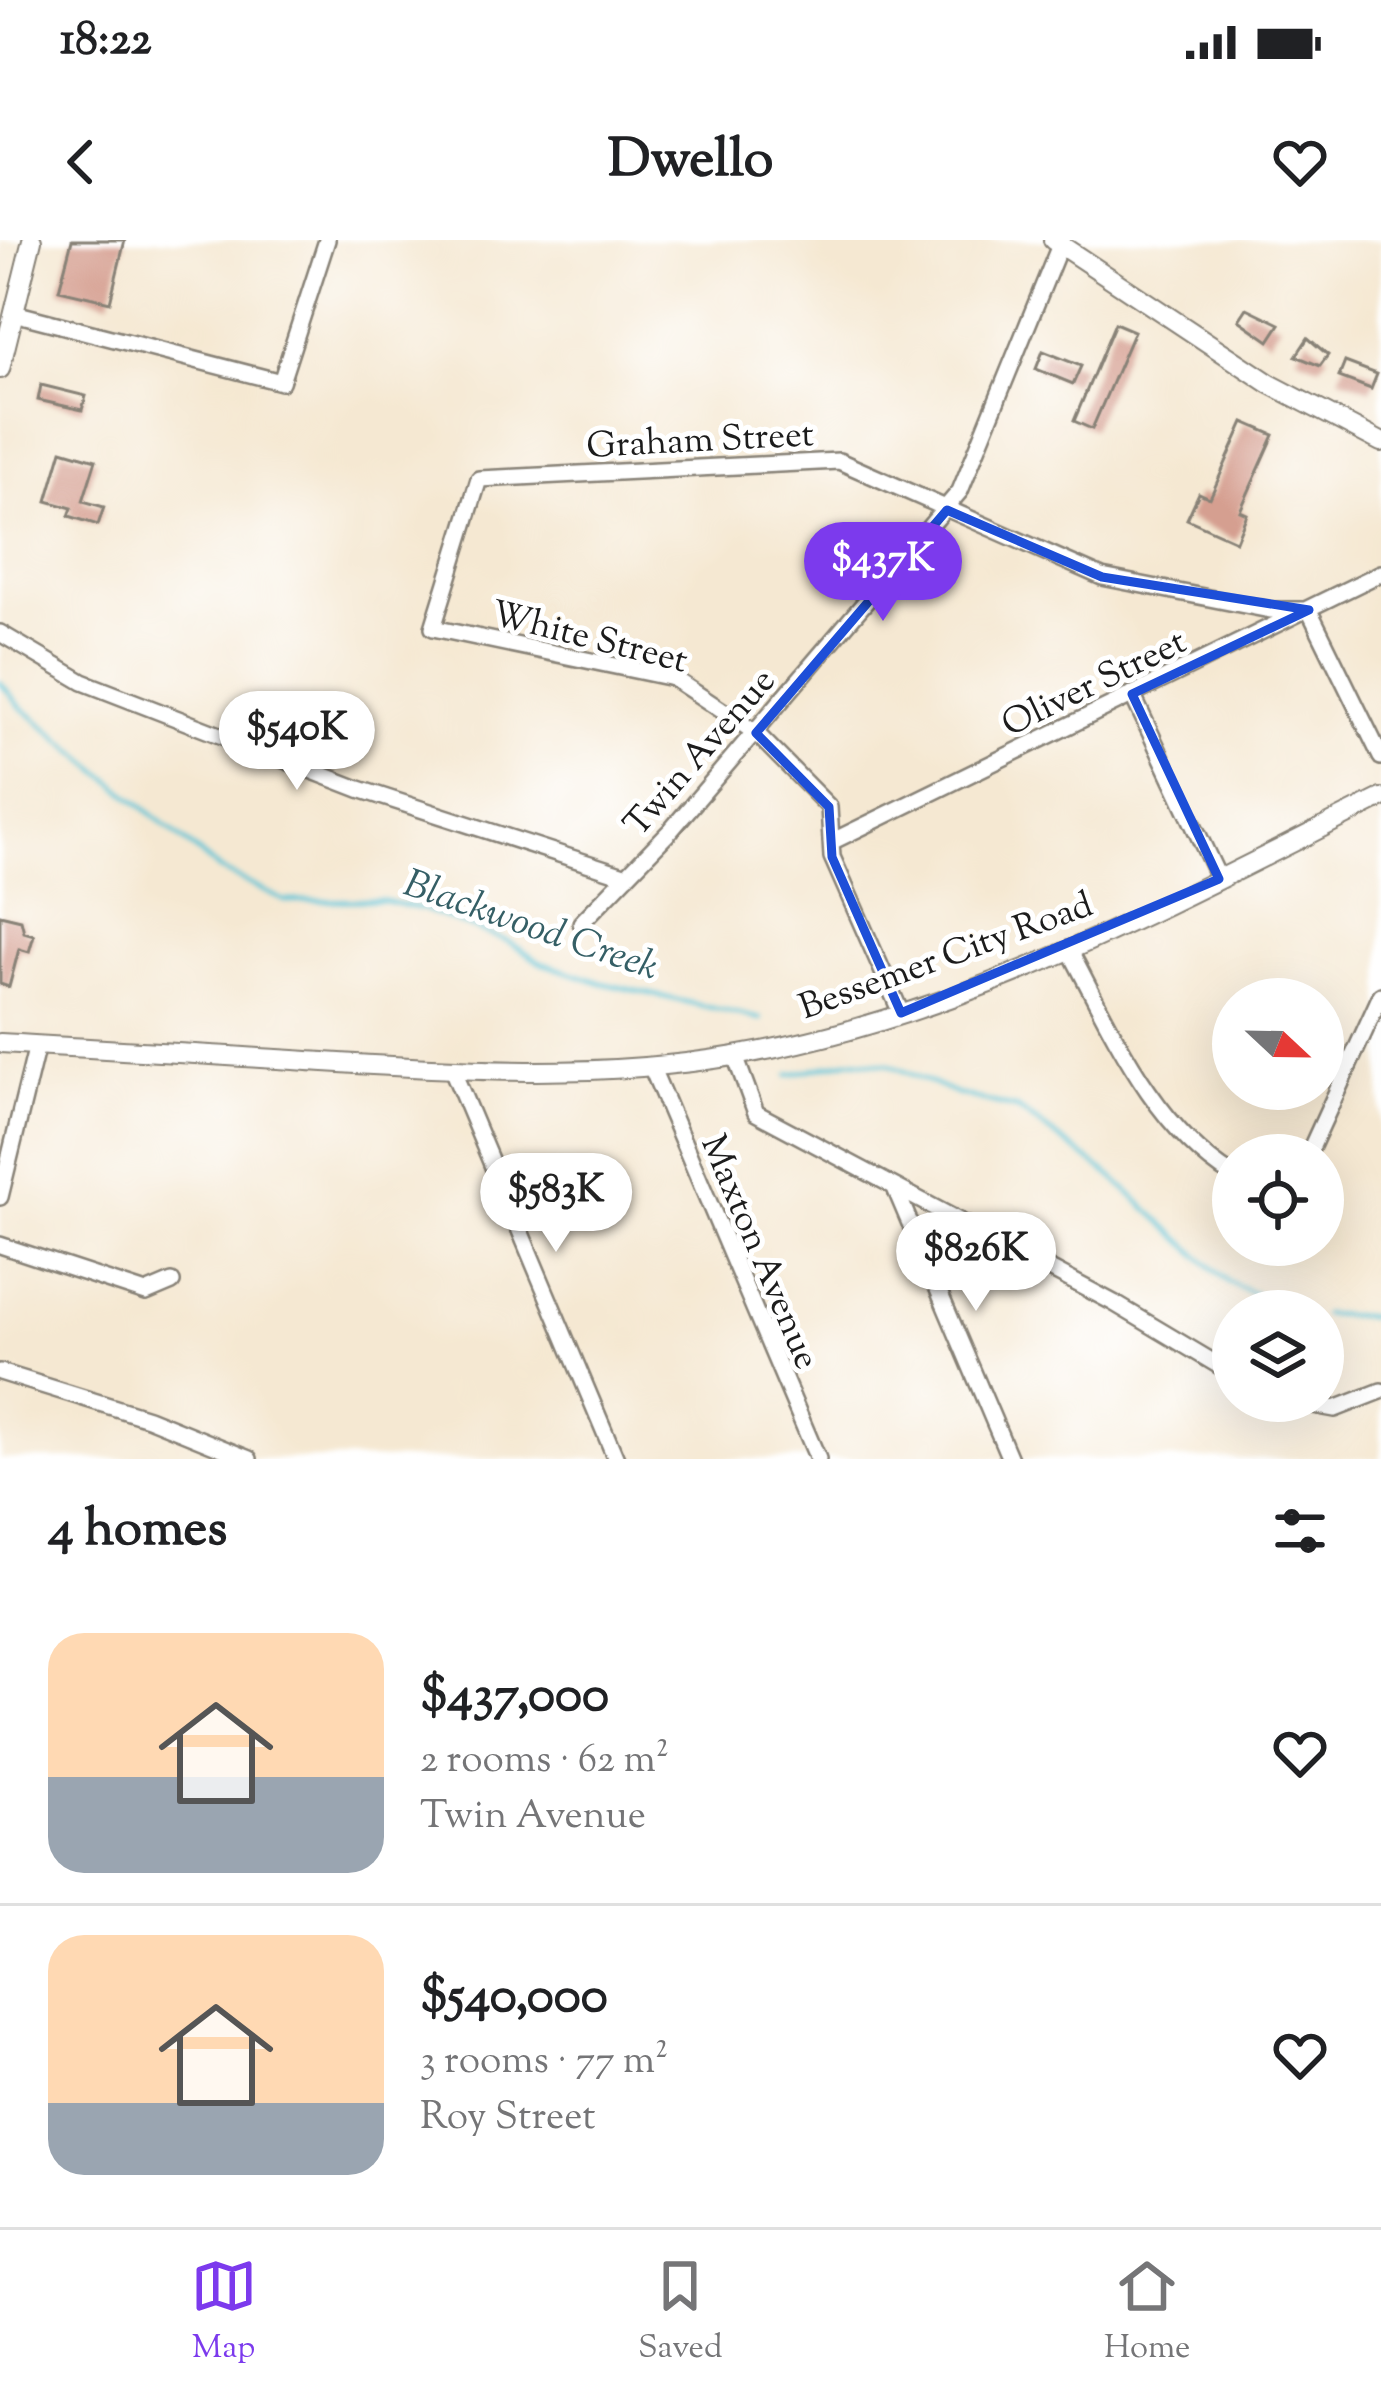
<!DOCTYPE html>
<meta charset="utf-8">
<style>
:root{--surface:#fff;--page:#f6f6f6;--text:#202124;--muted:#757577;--line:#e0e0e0;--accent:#7c3aed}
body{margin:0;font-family:"Sorts Mill Goudy",serif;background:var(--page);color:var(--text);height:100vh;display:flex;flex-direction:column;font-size:45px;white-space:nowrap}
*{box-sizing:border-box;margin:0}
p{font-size:39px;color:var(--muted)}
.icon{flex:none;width:66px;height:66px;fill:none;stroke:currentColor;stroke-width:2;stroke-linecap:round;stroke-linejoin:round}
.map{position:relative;height:1219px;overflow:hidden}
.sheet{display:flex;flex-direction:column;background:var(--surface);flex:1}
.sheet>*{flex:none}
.needle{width:78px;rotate:112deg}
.fabs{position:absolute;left:1212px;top:738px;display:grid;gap:24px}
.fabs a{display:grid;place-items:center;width:132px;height:132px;border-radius:50%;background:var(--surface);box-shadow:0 12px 48px #0002;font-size:60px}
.price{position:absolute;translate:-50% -102px;padding:0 27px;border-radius:42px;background:#fff;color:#222;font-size:39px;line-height:78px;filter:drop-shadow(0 3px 6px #0008)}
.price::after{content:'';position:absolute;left:50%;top:72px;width:36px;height:27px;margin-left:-18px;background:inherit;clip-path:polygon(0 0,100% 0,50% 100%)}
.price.on{background:var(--accent);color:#fff}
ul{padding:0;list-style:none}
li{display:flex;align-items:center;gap:36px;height:300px;padding:0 48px}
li+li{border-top:3px solid var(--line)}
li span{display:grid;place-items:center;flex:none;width:336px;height:240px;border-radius:36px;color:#555}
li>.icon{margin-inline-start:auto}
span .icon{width:144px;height:144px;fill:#fffc;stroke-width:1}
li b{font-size:51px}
h2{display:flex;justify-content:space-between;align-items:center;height:144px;padding:0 48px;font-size:51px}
.status{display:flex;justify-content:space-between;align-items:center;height:84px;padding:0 60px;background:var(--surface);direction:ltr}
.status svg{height:33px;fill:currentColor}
header{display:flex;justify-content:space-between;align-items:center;height:156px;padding:0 48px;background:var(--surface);font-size:54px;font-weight:700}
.menu{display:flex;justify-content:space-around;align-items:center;height:168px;border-top:3px solid var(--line);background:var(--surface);font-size:33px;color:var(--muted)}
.menu a{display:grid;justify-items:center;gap:6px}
.menu .on{color:var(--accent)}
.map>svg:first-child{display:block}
</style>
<div class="status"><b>18:22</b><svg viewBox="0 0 49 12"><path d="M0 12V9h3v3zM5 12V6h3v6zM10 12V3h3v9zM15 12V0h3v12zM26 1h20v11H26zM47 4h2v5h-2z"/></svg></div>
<header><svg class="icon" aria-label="back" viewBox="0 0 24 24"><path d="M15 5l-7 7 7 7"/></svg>Dwello<svg class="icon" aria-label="heart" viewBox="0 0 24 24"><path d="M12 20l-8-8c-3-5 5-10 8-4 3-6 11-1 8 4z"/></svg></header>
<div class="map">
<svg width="1381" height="1219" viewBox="0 0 1381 1219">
<rect width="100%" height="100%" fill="#fff"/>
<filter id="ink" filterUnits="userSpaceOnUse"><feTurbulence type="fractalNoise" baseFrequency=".00833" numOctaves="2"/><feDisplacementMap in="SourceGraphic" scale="24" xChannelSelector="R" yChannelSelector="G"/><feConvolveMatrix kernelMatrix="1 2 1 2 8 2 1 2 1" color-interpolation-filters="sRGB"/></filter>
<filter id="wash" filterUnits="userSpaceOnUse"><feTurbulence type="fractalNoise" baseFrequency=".004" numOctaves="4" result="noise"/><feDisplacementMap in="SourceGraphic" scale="48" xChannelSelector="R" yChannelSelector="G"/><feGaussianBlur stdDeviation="2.7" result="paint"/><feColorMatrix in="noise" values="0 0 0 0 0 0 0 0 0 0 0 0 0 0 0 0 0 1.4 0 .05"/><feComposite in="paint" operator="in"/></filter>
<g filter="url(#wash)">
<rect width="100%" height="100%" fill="#f5e8d2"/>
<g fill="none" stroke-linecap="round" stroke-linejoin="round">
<path stroke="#5bc4d6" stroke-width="4.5" d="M0,442L20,466L220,630L285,661L380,660L422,669L509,702L541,723L602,743L761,779
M788,835L851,820L888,824L956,854L1018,869L1111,936L1228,1042L1292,1071
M1323,1074L1381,1077"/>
</g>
<g id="blocks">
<path fill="#d59f90" d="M72,0H125L110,62L59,50Z
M1247,68L1280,84L1269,101L1239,80Z
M1115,83L1134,91L1092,189L1074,181Z
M1308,98L1328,115L1320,126L1296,116Z
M1043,111L1081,126L1073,144L1036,129Z
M1345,122L1377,134L1371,149L1339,137Z
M41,145L86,156L82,170L38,160Z
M1244,182L1274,195L1240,271L1247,274L1236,301L1187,279L1199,253L1210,258Z
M62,210L96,220L83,261L104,267L98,285L69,276L72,268L47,261Z
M0,675L21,680L24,692L34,695L29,712L19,709L9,747L0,744Z"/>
</g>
</g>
<g filter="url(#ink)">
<use href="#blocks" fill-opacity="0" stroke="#888277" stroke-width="3"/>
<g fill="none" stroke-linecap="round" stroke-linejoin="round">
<g stroke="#888277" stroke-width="20">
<path id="minor" d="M14,73L281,142L327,0
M0,393L83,442L359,549L627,636
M1132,454L1219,639
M831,602L1381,333
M581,683L671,590L960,251L1062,0
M1070,711C1112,790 1154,888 1233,936
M901,773L832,617L829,567L756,493L673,438L433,388L479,239L839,221L1102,337L1270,370H1309L1381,517
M735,816L756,873L1114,1063L1233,1134
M651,826L818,1219
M452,829L616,1219
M1308,915L1381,755
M895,948L1010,1219
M0,957L37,805
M0,1005L146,1053L172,1042
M0,1132L148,1178L249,1219
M1291,1161L1335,1169L1381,1151"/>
</g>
<g stroke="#888277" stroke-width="22">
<path id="major" d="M1053,0L1270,144L1381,202
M0,129L32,0
M0,803C103,809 206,814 308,821C450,830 593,840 734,816C964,778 1174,661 1381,558"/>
</g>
<use href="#minor" stroke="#fff" stroke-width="15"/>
<use href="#major" stroke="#fff" stroke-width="18"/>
</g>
</g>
<path fill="none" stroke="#1d4ed8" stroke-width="9" stroke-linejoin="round" d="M947,270L1102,337L1309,370L1132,454L1219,639L901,773L832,617L829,567L756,493Z"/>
<g text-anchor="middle" stroke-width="10" stroke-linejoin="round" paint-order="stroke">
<g font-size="36" fill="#1c1c1c" stroke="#fff">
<text transform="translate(700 198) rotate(-3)" y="13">Graham Street</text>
<text transform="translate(590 395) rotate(14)" y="13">White Street</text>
<text transform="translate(1093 441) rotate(-26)" y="13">Oliver Street</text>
<text transform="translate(698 511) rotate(-49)" y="13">Twin Avenue</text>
<text transform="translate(945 714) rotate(-20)" y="13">Bessemer City Road</text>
<text transform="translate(762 1011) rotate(67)" y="13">Maxton Avenue</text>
</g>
<g font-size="39" font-style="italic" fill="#355f66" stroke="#fff">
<text transform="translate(532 683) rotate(19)" y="14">Blackwood Creek</text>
</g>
</g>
</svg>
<div class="fabs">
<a><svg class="needle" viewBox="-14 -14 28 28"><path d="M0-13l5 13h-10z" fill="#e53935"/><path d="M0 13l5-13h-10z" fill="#757577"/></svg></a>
<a><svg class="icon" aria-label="locate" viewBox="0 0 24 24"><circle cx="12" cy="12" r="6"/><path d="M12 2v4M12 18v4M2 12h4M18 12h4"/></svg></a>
<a><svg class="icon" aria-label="layers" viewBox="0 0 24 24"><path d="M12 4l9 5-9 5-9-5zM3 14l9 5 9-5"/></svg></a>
</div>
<b class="price on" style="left:883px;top:384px">$437K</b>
<b class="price" style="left:297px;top:553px">$540K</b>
<b class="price" style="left:556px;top:1015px">$583K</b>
<b class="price" style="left:976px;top:1074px">$826K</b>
</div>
<section class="sheet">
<h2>4 homes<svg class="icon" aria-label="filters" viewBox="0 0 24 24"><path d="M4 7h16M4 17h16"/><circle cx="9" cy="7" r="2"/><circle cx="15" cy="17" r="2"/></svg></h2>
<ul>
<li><span style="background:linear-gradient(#ffd9b3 60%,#9aa5b1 0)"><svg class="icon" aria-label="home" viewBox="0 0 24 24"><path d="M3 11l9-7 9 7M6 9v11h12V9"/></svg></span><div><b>$437,000</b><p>2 rooms · 62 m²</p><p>Twin Avenue</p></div><svg class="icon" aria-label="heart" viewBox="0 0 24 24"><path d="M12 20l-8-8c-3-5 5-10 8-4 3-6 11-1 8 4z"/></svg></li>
<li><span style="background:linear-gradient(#ffd9b3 70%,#9aa5b1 0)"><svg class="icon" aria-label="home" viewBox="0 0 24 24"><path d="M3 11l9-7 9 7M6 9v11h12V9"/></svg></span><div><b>$540,000</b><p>3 rooms · 77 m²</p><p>Roy Street</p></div><svg class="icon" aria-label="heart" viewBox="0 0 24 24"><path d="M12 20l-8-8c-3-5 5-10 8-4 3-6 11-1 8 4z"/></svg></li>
</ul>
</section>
<nav class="menu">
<a class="on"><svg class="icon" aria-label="map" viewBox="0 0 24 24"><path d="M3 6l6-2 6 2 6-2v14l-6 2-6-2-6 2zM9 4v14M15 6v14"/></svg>Map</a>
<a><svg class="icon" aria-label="saved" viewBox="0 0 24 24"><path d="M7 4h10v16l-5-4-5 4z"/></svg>Saved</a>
<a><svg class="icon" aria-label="home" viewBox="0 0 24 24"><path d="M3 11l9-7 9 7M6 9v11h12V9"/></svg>Home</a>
</nav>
